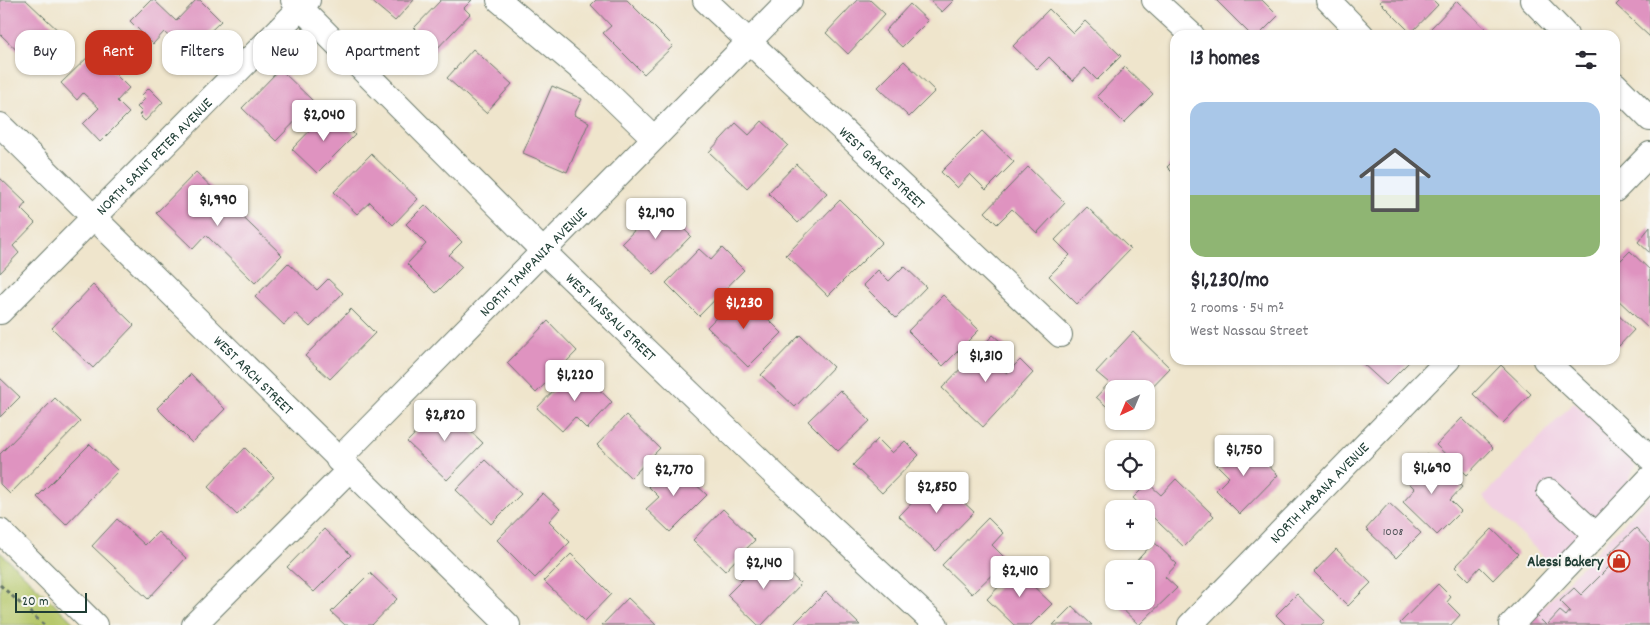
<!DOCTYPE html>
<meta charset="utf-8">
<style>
:root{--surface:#fff;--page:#f2f2f3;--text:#2b2b33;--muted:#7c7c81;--line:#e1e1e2;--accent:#c8321e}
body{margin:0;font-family:Dekko,sans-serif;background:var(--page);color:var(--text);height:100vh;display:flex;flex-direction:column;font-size:19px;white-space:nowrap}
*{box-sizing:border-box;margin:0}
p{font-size:16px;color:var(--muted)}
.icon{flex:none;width:28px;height:28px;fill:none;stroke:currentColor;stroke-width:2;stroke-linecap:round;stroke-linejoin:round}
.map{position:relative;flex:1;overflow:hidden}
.drawer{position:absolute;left:1170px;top:30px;width:450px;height:335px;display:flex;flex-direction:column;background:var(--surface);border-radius:15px;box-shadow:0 1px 4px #0004}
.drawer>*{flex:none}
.top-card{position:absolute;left:15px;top:30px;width:475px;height:45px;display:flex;gap:10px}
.needle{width:32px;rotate:224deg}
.fabs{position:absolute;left:1105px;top:380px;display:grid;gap:10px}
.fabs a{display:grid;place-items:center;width:50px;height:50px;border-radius:10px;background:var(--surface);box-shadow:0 1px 4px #0004;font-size:25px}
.scale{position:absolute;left:15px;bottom:12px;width:72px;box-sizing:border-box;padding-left:5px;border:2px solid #1f3d34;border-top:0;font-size:14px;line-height:18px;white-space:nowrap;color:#1f3d34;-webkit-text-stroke:4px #f6f6f2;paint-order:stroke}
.price{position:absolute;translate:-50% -42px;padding:0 11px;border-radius:5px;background:#fff;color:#222;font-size:16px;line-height:32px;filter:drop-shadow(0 1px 2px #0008)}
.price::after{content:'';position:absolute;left:50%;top:30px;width:15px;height:11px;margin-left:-8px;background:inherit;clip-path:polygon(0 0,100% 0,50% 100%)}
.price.selected{background:var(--accent);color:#fff}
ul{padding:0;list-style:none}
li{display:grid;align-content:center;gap:10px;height:265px;padding:0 20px}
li+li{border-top:1px solid var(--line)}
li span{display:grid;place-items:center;height:155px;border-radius:15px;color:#555}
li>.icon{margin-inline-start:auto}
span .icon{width:90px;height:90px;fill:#fffc;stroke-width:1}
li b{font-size:21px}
h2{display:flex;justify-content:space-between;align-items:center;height:60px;padding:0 20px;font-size:21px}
.tag{padding:0 18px;border-radius:15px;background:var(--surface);box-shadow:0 1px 4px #0004;font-size:18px;line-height:45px}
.tag.selected{background:var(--accent);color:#fff}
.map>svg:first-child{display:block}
</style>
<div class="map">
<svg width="1650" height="625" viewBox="0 0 1650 625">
<rect width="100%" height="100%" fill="#f6f6f2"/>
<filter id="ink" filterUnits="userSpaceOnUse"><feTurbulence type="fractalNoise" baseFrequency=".02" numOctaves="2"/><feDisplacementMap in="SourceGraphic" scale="10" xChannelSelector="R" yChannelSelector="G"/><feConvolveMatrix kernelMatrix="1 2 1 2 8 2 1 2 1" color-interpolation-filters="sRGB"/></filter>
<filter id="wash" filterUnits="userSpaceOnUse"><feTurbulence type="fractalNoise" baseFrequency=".0096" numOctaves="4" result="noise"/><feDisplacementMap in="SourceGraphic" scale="20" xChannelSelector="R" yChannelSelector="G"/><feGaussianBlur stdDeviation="1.12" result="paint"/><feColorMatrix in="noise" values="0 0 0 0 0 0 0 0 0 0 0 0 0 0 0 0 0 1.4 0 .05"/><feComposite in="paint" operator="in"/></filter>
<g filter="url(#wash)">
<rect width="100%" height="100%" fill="#efe5cc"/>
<path fill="#f1d0e3" d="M1574,402L1630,456L1635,466L1627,485L1551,564L1483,497Z
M1650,496V625H1525Z"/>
<path fill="#b6c86b" stroke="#6a8250" d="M0,552L76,625H0Z"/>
<g id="blocks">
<path fill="#df93c0" d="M0,0H26L63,35L33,66L0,34Z
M151,0H154L176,21L196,0H200L221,21L187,54L164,32L153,44L130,21Z
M370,0H414L395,21Z
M441,0H472L464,8L470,14L433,53L429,49L424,54L412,42L420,34L414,28Z
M596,0H627L673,46L644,74L603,33L611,26L591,5Z
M857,0H870L885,14L848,54L826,33Z
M929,0H954L942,12Z
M1216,0H1262L1278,16L1259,35H1251Z
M1381,0H1433L1438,5L1411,33L1380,2Z
M1621,0H1650V37L1616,5Z
M1457,1L1491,34L1490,35H1436L1430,29Z
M910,4L928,21L902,47L885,31Z
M1049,9L1073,33L1085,21L1121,56L1097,80L1085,68L1073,81L1049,57L1037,69L1013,46Z
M473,49L512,84L486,113L447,78Z
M93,52L129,88L117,101L129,113L100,142L83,124L99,108L83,93L77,100L61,83Z
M904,61L935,91L909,117L878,87Z
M1125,67L1153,94L1124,123L1097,96Z
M280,69L314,102L276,141L242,108Z
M552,86L582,99L574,115L589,122L567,172L523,153Z
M149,88L163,102L145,121L139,115L142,112L137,107L145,99L141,96Z
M330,110L355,135L317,173L292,149Z
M762,121L788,145L747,188L709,152L736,123L749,135Z
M982,131L1014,162L986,190L970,174L957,188L941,172Z
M371,154L418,199L393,225L370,202L357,214L334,192Z
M1175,159V175L1167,167Z
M796,164L827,193L798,223L768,193Z
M1028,167L1065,203L1037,233L1012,209L997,224L985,212Z
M196,172L282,255L255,283L206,235L193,249L156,213Z
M0,178L26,203L21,209L35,223L13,246L19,253L0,273Z
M840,200L882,242L828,296L786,255Z
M425,205L462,242L449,255L462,267L436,293L407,264L426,244L406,224Z
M659,205L691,236L654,274L622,243Z
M1087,207L1130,249L1077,304L1049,276L1070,255L1055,240Z
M1650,227V253L1638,242Z
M722,248L744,270L699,316L666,283L699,249L711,260Z
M1630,251L1650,270L1649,329L1615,297V261L1617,263L1622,259Z
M288,263L317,290L328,279L343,293L310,327L295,313L284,325L255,297Z
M904,266L926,287L896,318L863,285L878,270L889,281Z
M93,285L134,325L93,368L52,328Z
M741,292L782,333L748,367L707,327Z
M943,295L979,330L943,366L908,331Z
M351,309L375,333L330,379L305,356Z
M1615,312L1634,330L1619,346L1615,342Z
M548,321L577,351L536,393L507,363Z
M1133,332L1170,368L1146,393V389H1114V413L1096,397L1109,383L1096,372Z
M800,335L833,367L795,407L761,375Z
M993,335L1007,347L993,361L1007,373L1020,360L1033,373L983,427L942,388Z
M1365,360H1411L1386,385L1362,363Z
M1501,365L1531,394L1503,423L1473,394Z
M576,367L612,402L587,429L575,417L562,431L537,408Z
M191,374L225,409L192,443L157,408Z
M0,378L20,397L0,417Z
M840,390L870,421L838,451L808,421Z
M55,398L80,422L10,494L0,484V454Z
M443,405L483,443L447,480L407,442Z
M626,415L660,448L631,478L597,445Z
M1462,418L1493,448L1467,475L1436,445Z
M878,439L892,453L905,441L919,455L882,493L853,465Z
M1241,440L1278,475L1240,514L1216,490L1229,477L1217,465Z
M90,444L118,471L66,525L37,497Z
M245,448L274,477L237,515L208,487Z
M1427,454L1462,487L1450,500L1461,511L1437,535L1403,502L1415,489L1404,478Z
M485,460L521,494L491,524L456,490Z
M672,462L707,495L670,532L646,509L659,497L648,486Z
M937,477L974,512L936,551L899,516Z
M1176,479L1214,516L1184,547L1133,498L1148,483L1161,495Z
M543,493L560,509L549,521L570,542L535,578L497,540Z
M1389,503L1421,533L1396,558L1366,529Z
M723,509L755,540L725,571L693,540Z
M988,518L1003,533L992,545L1007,560L972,594L942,565Z
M117,519L145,545L158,532L186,558L148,599L92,546Z
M1636,528L1650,543V625H1547L1560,611L1566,616L1570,611L1560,601L1574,588L1581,595L1615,561L1608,555Z
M324,529L351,555L314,592L287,567Z
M1492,529L1518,554L1493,580L1480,567L1468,580L1455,567Z
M1154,542L1177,564L1165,577L1177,588L1139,625L1117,604L1119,601H1146V569H1129Z
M1336,549L1371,583L1348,606L1314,572Z
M769,553L801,584L762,625H758L727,595Z
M571,554L611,594L585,621L544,581Z
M1022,562L1035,575L1029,582L1052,604L1031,625H1014L987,599Z
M370,573L397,599L372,625H345L331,612Z
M1438,584L1451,597L1447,602L1460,615L1451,625H1401L1400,623Z
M826,592L860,625H793Z
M1297,594L1325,621L1321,625H1286L1276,615Z
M628,598L656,625H602Z
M1072,606L1092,625H1053Z
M1537,616L1546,625H1528Z"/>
</g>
</g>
<g filter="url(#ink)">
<use href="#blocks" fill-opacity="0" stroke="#687869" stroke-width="1"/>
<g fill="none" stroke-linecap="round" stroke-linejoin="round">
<g stroke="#687869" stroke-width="26">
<g id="minor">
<path id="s1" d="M293,0L543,251L776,476L936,625"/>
<path d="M499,0L595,81L654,138"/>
<path id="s2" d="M705,0L1060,335"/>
<path d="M1154,0L1192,35"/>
<path d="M1328,0L1362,35"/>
<path d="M1532,0L1566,35"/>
<path d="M1615,84L1650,119"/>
<path id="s3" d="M0,125L508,625"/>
<path d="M1615,190L1650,154"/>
<path id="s4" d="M0,312L308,0"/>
<path d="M1545,360L1650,458"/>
<path id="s5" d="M338,460L790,0"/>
<path d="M1549,491L1596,535"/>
<path d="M0,531L95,625"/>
<path d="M194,625L349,470"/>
<path id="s6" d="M1190,625L1448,360"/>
<path d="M1511,625L1650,478"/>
</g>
</g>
<path stroke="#687869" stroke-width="3" stroke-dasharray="4 4" stroke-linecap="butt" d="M0,585L44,625"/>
<use href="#minor" stroke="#fff" stroke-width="24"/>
</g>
</g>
<defs>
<g id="shop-ring" transform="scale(1.125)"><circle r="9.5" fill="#f6f6f2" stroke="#c8321e" stroke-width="1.5"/><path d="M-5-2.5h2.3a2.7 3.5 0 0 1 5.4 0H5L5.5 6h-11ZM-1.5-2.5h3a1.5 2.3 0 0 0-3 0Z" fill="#c8321e"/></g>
</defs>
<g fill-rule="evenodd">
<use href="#shop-ring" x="1619" y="561"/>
</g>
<g text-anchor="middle" stroke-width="4" stroke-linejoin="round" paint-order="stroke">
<g font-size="12" fill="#4f5257">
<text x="1393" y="535">1008</text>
</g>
<g font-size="15" fill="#1f3d34" stroke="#f6f6f2">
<text dy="5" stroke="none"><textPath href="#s4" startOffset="219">NORTH SAINT PETER AVENUE</textPath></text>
<text dy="5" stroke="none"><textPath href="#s2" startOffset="244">WEST GRACE STREET</textPath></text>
<text dy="5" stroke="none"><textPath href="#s5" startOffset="278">NORTH TAMPANIA AVENUE</textPath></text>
<text dy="5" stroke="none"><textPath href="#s1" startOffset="449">WEST NASSAU STREET</textPath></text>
<text dy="5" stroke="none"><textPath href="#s3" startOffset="356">WEST ARCH STREET</textPath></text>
<text dy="5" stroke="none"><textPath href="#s6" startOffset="185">NORTH HABANA AVENUE</textPath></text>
</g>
<g font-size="15" font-weight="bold" fill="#1f3d34" stroke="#f6f6f2" text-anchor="end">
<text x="1603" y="566">Alessi Bakery</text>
</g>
</g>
</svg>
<div class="fabs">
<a><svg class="needle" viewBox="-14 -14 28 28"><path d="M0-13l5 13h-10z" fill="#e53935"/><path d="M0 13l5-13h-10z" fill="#7c7c81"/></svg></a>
<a><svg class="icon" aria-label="locate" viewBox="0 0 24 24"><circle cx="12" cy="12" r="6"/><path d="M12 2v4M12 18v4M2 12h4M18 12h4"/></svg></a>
<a>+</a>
<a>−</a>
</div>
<div class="scale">20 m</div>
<b class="price" style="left:324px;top:142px">$2,040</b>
<b class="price" style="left:218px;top:227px">$1,990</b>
<b class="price" style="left:656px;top:240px">$2,190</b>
<b class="price selected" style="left:744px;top:330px">$1,230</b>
<b class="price" style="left:986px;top:383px">$1,310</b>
<b class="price" style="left:575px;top:402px">$1,220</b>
<b class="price" style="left:445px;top:442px">$2,820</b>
<b class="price" style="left:1244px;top:477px">$1,750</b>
<b class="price" style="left:1432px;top:495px">$1,690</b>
<b class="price" style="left:674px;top:497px">$2,770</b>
<b class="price" style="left:937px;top:514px">$2,850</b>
<b class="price" style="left:764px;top:590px">$2,140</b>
<b class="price" style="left:1020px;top:598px">$2,410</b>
<div class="top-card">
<a class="tag">Buy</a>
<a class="tag selected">Rent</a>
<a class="tag">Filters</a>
<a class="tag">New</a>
<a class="tag">Apartment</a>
</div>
<section class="drawer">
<h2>13 homes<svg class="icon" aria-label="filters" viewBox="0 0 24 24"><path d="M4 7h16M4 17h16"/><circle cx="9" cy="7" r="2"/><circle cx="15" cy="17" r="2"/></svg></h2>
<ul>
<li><span style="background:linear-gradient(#a9c7e8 60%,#8fb573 0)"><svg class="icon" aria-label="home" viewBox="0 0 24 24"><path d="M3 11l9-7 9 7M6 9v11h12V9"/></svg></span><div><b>$1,230/mo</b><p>2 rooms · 54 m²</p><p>West Nassau Street</p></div></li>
</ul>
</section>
</div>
